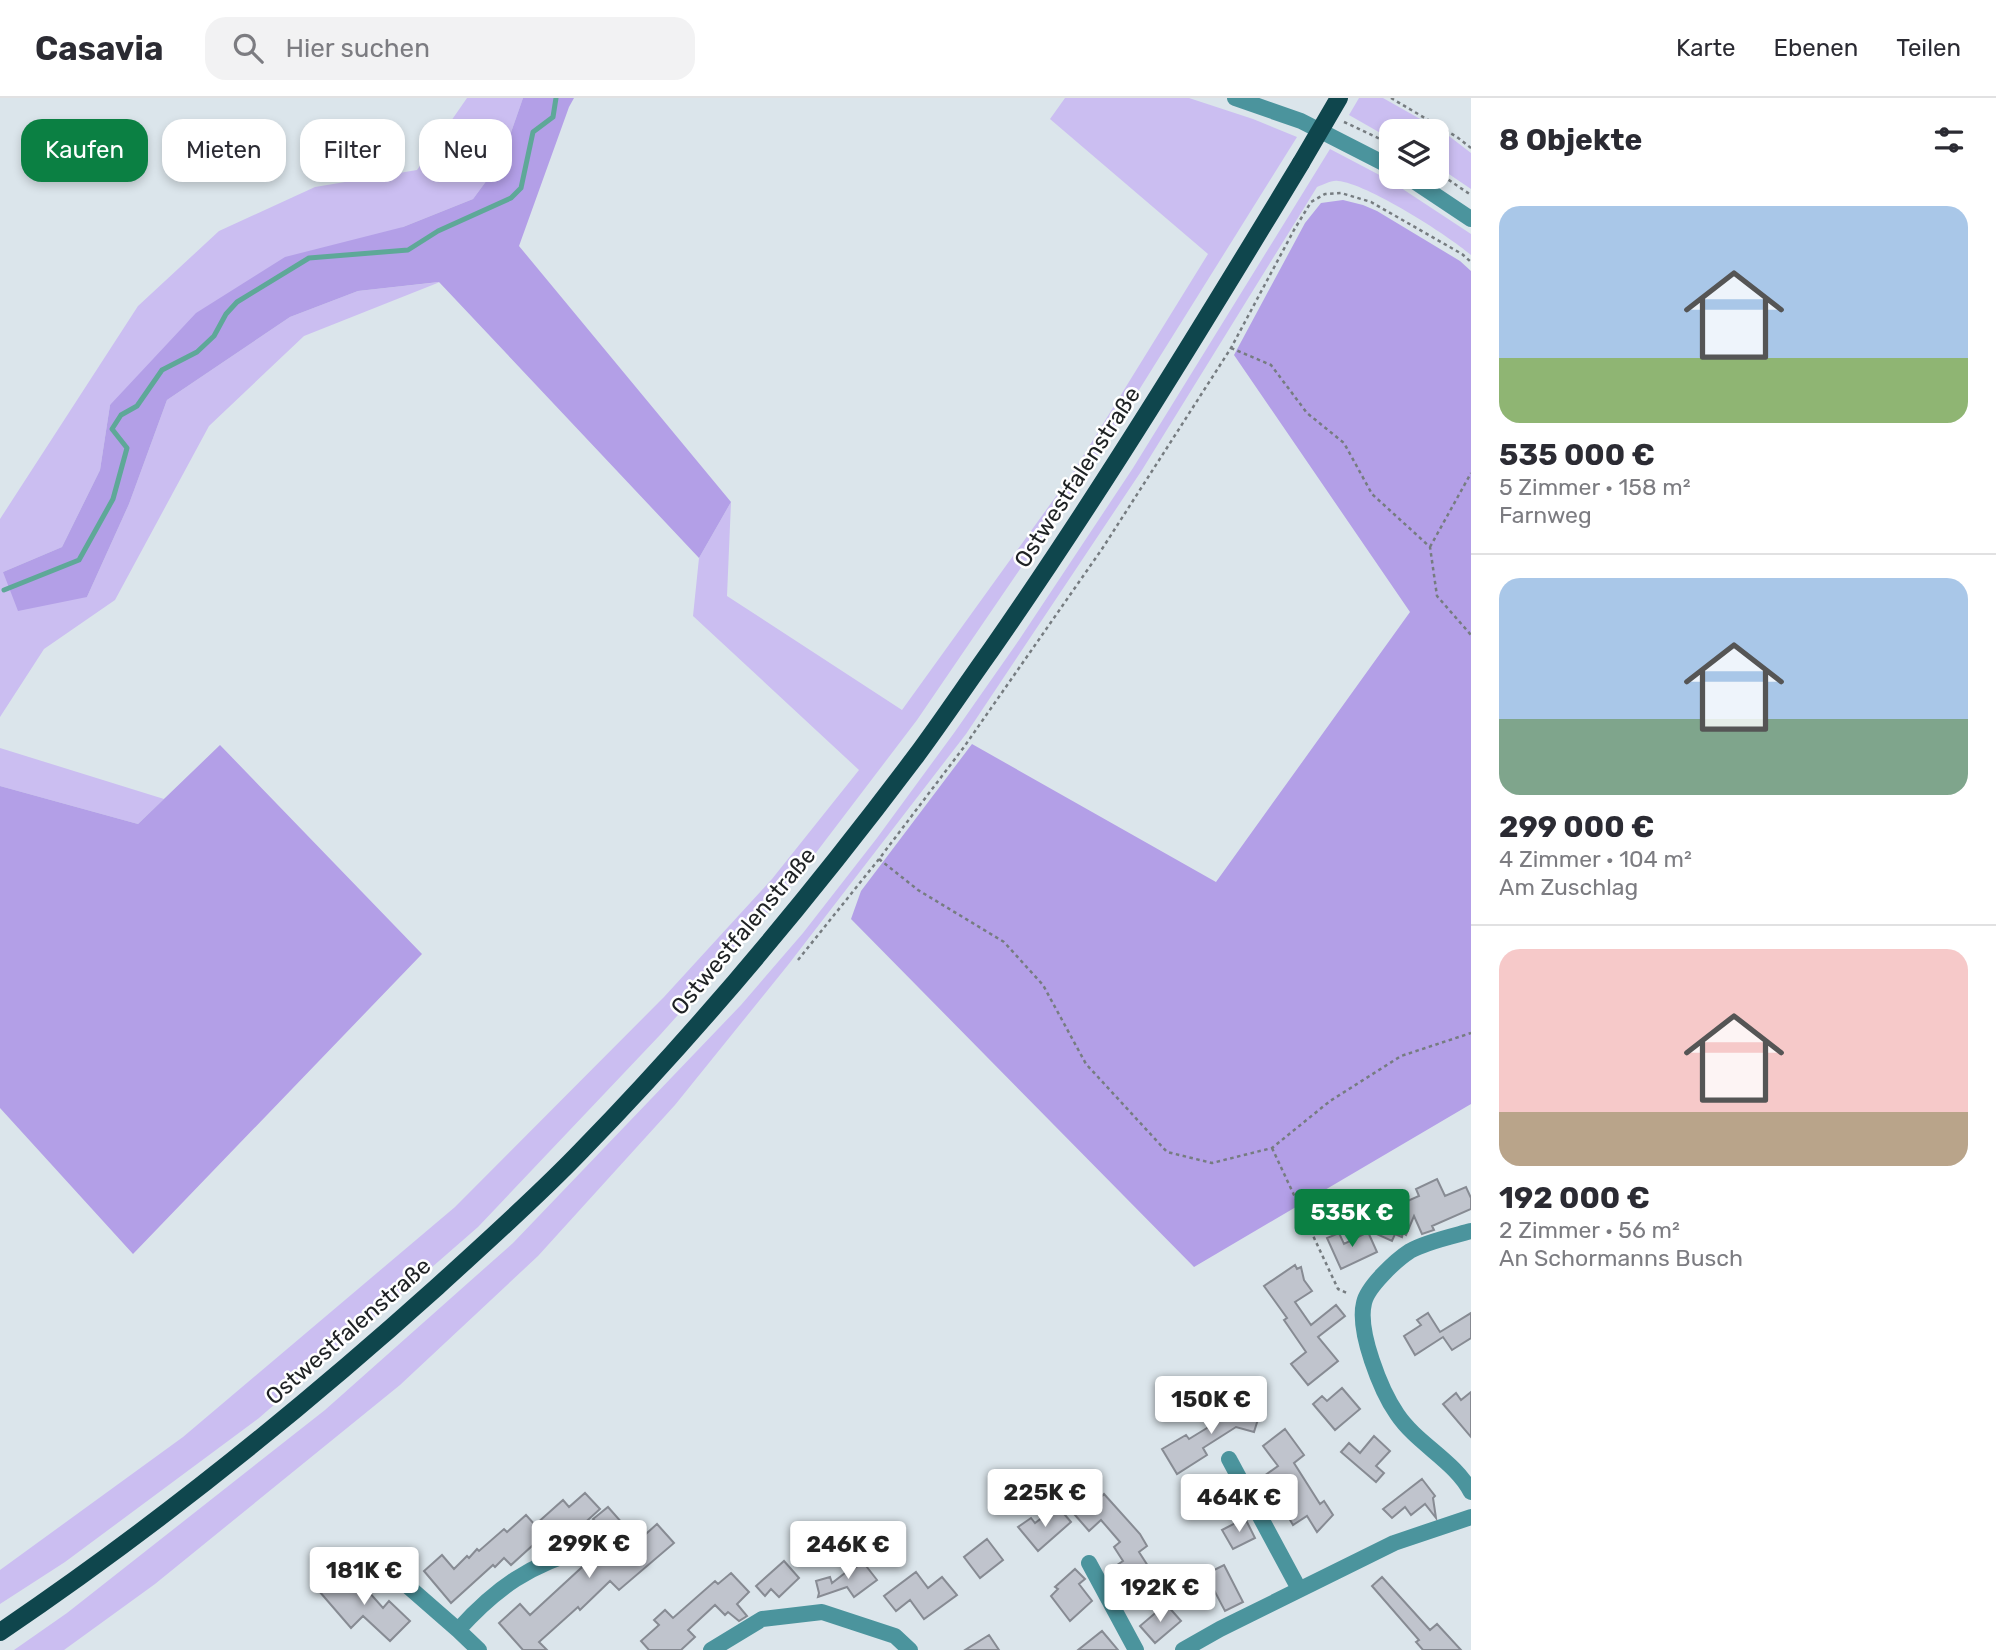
<!DOCTYPE html>
<html lang="de">
<meta charset="utf-8">
<style>
:root{--surface:#fff;--page:#f2f2f3;--text:#2b2b33;--muted:#7c7c81;--line:#e1e1e2;--accent:#0b8043}
body{margin:0;font-family:Rubik,sans-serif;background:var(--page);color:var(--text);height:100vh;display:flex;flex-direction:column;font-size:26px;white-space:nowrap}
*{box-sizing:border-box;margin:0}
p{font-size:23px;color:var(--muted)}
.icon{flex:none;width:38px;height:38px;fill:none;stroke:currentColor;stroke-width:2;stroke-linecap:round;stroke-linejoin:round}
.map{position:relative;flex:1;overflow:hidden}
.panel{display:flex;flex-direction:column;background:var(--surface);width:525px}
.panel>*{flex:none}
.hud{position:absolute;left:21px;top:21px;width:665px;height:63px;display:flex;gap:14px}
.tools{position:absolute;left:1379px;top:21px;display:grid;gap:14px}
.tools a{display:grid;place-items:center;width:70px;height:70px;border-radius:14px;background:var(--surface);box-shadow:0 4px 10px #0003;font-size:35px}
.price{position:absolute;translate:-50% -60px;padding:0 16px;border-radius:7px;background:#fff;color:#222;font-size:23px;line-height:46px;filter:drop-shadow(0 2px 4px #0008)}
.price::after{content:'';position:absolute;left:50%;top:42px;width:21px;height:16px;margin-left:-10px;background:inherit;clip-path:polygon(0 0,100% 0,50% 100%)}
.price.selected{background:var(--accent);color:#fff}
ul{padding:0;list-style:none}
li{display:grid;align-content:center;gap:14px;height:371px;padding:0 28px}
li+li{border-top:2px solid var(--line)}
li span{display:grid;place-items:center;height:217px;border-radius:21px;color:#555}
li>.icon{margin-inline-start:auto}
span .icon{width:126px;height:126px;fill:#fffc;stroke-width:1}
li b{font-size:30px}
h2{display:flex;justify-content:space-between;align-items:center;height:84px;padding:0 28px;font-size:30px}
.tag{padding:0 24px;border-radius:21px;background:var(--surface);box-shadow:0 4px 10px #0003;font-size:24px;line-height:63px}
.tag.selected{background:var(--accent);color:#fff}
header{display:flex;align-items:center;gap:42px;box-sizing:border-box;height:98px;padding:0 35px;background:var(--surface);border-bottom:2px solid var(--line)}
header strong{font-size:33px}
nav{display:flex;gap:38px;margin-inline-start:auto;font-size:24px}
.search{width:490px;height:63px;background:var(--page);display:flex;align-items:center;gap:18px;box-sizing:border-box;padding:0 24px;border-radius:21px;color:var(--muted);font-size:26px}
main{display:flex;flex:1;min-height:0}
.map>svg:first-child{display:block}
</style>
<header>
<strong>Casavia</strong>
<div class="search"><svg class="icon" aria-label="search" viewBox="0 0 24 24"><circle cx="10" cy="10" r="6"/><path d="M15 15l6 6"/></svg>Hier suchen</div>
<nav><a>Karte</a><a>Ebenen</a><a>Teilen</a></nav>
</header>
<main>
<div class="map">
<svg width="1471" height="1552" viewBox="0 0 1471 1552">
<rect width="100%" height="100%" fill="#dbe5eb"/>
<path fill="#cbbef1" d="M467,0H523L501,63L473,101L403,129L110,307L100,372L62,449L3,474L87,499L129,406L167,302L290,219L358,193L440,184L304,238L209,328L115,502L44,551L0,619V421L138,208L219,133L315,89L417,72Z
M1065,0H1189L1253,21L1297,39L1104,348L917,622L796,781L729,860L660,937L478,1129L259,1320L65,1464L0,1506V1472L183,1339L455,1109L664,899L772,781L859,672L693,518L699,460L731,404L727,498L902,612L1072,376L1208,156L1050,21Z
M1359,0H1383L1445,35L1471,55V91L1437,68V33H1391V41L1349,17Z
M1330,51L1389,82L1471,136V157C1448,137 1366,85 1338,83C1331,82 1323,87 1317,89L1142,372L966,636L788,867L675,1007L538,1158L400,1287L155,1486L64,1552H14L67,1515L325,1312L513,1145L741,907L803,835L877,740L954,635L1019,542L1133,370Z
M0,650L164,701L138,726L0,688Z"/>
<path fill="#b39fe7" d="M523,0H574L569,9L519,148L731,404L699,460L439,184L358,193L290,219L167,302L129,406L87,499L18,513L3,474L62,449L100,372L110,307L196,215L285,159L403,129L473,101L501,63Z
M1343,102L1363,107L1377,113L1460,163L1471,173V1006L1194,1169L851,821L861,793L972,646L1216,784L1410,514L1234,257L1305,125L1321,105Z
M220,647L422,856L133,1156L0,1010V688L138,726Z"/>
<g fill="none" stroke-linecap="round" stroke-linejoin="round">
<path stroke="#5ea898" stroke-width="5" d="M4,492L79,462L113,401L127,350L112,331L121,317L137,308L162,272L197,254L214,238L226,216L237,204L309,160L408,152L438,133L511,100L521,90L533,34L553,19L556,0"/>
</g>
<path fill="#c0c4cd" stroke="#878b93" stroke-width="2" d="M1437,1081L1445,1098L1466,1089L1471,1100V1111L1432,1128L1434,1132L1422,1136L1414,1118L1406,1137L1403,1135L1402,1139L1395,1136L1392,1143L1370,1133L1382,1128L1379,1123L1382,1122L1376,1106L1390,1100L1394,1109L1419,1098L1416,1091Z
M1368,1134L1377,1154L1341,1171L1327,1140L1339,1135L1344,1146Z
M1295,1167L1297,1171L1301,1169L1304,1182L1312,1193L1295,1204L1311,1227L1336,1207L1345,1218L1318,1239L1338,1263L1308,1287L1291,1266L1306,1254L1284,1222L1287,1220L1264,1188Z
M1428,1215L1440,1234L1471,1215V1240L1452,1252L1443,1239L1415,1257L1404,1238L1421,1227L1417,1222Z
M1342,1290L1360,1311L1335,1332L1313,1306L1322,1298L1327,1303Z
M1471,1294V1339L1443,1306L1456,1295L1461,1302Z
M1258,1298L1254,1317L1259,1318L1254,1334L1236,1329L1203,1350L1207,1357L1177,1376L1162,1351L1186,1337L1189,1341L1233,1314L1223,1303L1243,1307Z
M1285,1331L1304,1357L1294,1365L1320,1406L1324,1403L1333,1417L1317,1434L1307,1418L1293,1427L1264,1378L1278,1368L1263,1348Z
M1374,1338L1390,1353L1376,1368L1384,1375L1376,1384L1341,1354L1349,1345L1360,1355Z
M1422,1381L1435,1398L1433,1400L1436,1420L1425,1406L1411,1417L1405,1409L1392,1420L1383,1411Z
M585,1395L600,1411L568,1440L558,1428L534,1450L532,1448L511,1467L504,1460L495,1469L493,1467L451,1505L424,1473L442,1457L454,1471L467,1458L469,1460L477,1451L479,1453L504,1431L507,1434L526,1417L535,1427L563,1402L569,1409Z
M1104,1396L1140,1436L1147,1448L1139,1454L1148,1468L1142,1472L1151,1488L1127,1500L1111,1471L1123,1463L1114,1449L1120,1444L1101,1422L1089,1433L1075,1417L1093,1401L1096,1404Z
M608,1409L638,1443L657,1426L674,1445L619,1492L610,1483L580,1512L578,1509L539,1544L547,1552H523L499,1525L520,1506L530,1517L606,1447L611,1441L593,1421Z
M1059,1410L1071,1424L1038,1453L1018,1429L1031,1420L1035,1425L1047,1416L1049,1419Z
M1245,1420L1255,1440L1233,1451L1222,1432Z
M987,1441L1003,1462L980,1480L964,1459Z
M784,1463L799,1480L779,1499L771,1491L765,1498L756,1488Z
M863,1464L877,1482L854,1499L847,1489L818,1499L819,1495L816,1483L830,1479L832,1485L854,1468L855,1470Z
M1224,1467L1243,1504L1225,1513L1214,1492L1199,1500L1192,1487L1210,1478L1208,1475Z
M1075,1471L1085,1481L1079,1486L1092,1503L1070,1523L1051,1498L1058,1491L1055,1489Z
M916,1474L928,1490L942,1479L957,1497L924,1521L910,1502L896,1513L884,1498Z
M731,1475L749,1494L737,1506L747,1518L739,1523L728,1514L725,1517L715,1507L688,1532L695,1539L681,1552H649L641,1543L659,1527L654,1522L665,1512L673,1520L715,1483L718,1486Z
M353,1476L383,1510L389,1503L410,1523L390,1543L363,1518L351,1530L319,1493L331,1482L338,1489Z
M1382,1479L1430,1532L1437,1526L1461,1552H1423L1416,1544L1419,1542L1372,1488Z
M1166,1506L1181,1523L1155,1545L1140,1528Z
M1102,1533L1118,1552H1078Z
M989,1537L999,1552H965Z"/>
<g fill="none" stroke-linecap="round" stroke-linejoin="round">
<path stroke="#767c80" stroke-width="2.5" stroke-dasharray="3.5 3.5" stroke-linecap="butt" d="M1391,0L1457,39L1471,50
M1344,24L1391,46
M1437,74L1471,97
M1231,250L1271,267L1307,315L1344,345L1372,396L1430,449L1437,498L1471,537
M1430,449L1471,375
M879,761L918,792L1004,844L1043,887L1086,966L1167,1054L1212,1065L1272,1050L1330,1003L1401,958L1471,935
M798,862L879,761L964,649L1102,451L1231,250L1294,132L1311,104L1325,96L1341,95L1371,104L1462,156L1471,164
M1272,1050L1338,1191L1349,1196"/>
<path stroke="#4b949d" stroke-width="16" d="M1235,0L1301,23L1391,69
M1408,79L1471,121
M1471,1133C1453,1138 1425,1144 1410,1153C1396,1162 1367,1189 1364,1205C1357,1233 1381,1293 1397,1316C1417,1346 1455,1363 1471,1394
M1229,1361L1299,1491
M379,1463L458,1532
M1089,1465L1136,1552
M479,1552L458,1532C496,1490 530,1466 586,1451
M711,1552L762,1521L822,1514L895,1538L910,1552
M1183,1552L1220,1531L1394,1445L1471,1419"/>
<path stroke="#0f464d" stroke-width="18" d="M0,1534C154,1430 299,1313 437,1189C486,1144 536,1100 582,1052C702,929 813,795 916,658C942,623 966,587 991,552C1101,394 1201,230 1301,65"/>
<path stroke="#0f464d" stroke-width="18" d="M1301,65L1339,0"/>
</g>
<g text-anchor="middle" stroke-width="5" stroke-linejoin="round" paint-order="stroke">
<g font-size="23" fill="#1f2224" stroke="#fff">
<text transform="translate(1077 379) rotate(-57)" y="8">Ostwestfalenstraße</text>
<text transform="translate(743 833) rotate(-50)" y="8">Ostwestfalenstraße</text>
<text transform="translate(348 1233) rotate(-41)" y="8">Ostwestfalenstraße</text>
</g>
</g>
</svg>
<div class="tools">
<a><svg class="icon" aria-label="layers" viewBox="0 0 24 24"><path d="M12 4l9 5-9 5-9-5zM3 14l9 5 9-5"/></svg></a>
</div>
<b class="price selected" style="left:1352px;top:1151px">535K €</b>
<b class="price" style="left:1211px;top:1338px">150K €</b>
<b class="price" style="left:1045px;top:1431px">225K €</b>
<b class="price" style="left:1239px;top:1436px">464K €</b>
<b class="price" style="left:589px;top:1482px">299K €</b>
<b class="price" style="left:848px;top:1483px">246K €</b>
<b class="price" style="left:364px;top:1509px">181K €</b>
<b class="price" style="left:1160px;top:1526px">192K €</b>
<div class="hud">
<a class="tag selected">Kaufen</a>
<a class="tag">Mieten</a>
<a class="tag">Filter</a>
<a class="tag">Neu</a>
</div>
</div>
<section class="panel">
<h2>8 Objekte<svg class="icon" aria-label="filters" viewBox="0 0 24 24"><path d="M4 7h16M4 17h16"/><circle cx="9" cy="7" r="2"/><circle cx="15" cy="17" r="2"/></svg></h2>
<ul>
<li><span style="background:linear-gradient(#a9c7e8 70%,#8fb573 0)"><svg class="icon" aria-label="home" viewBox="0 0 24 24"><path d="M3 11l9-7 9 7M6 9v11h12V9"/></svg></span><div><b>535 000 €</b><p>5 Zimmer · 158 m²</p><p>Farnweg</p></div></li>
<li><span style="background:linear-gradient(#a9c7e8 65%,#7fa58c 0)"><svg class="icon" aria-label="home" viewBox="0 0 24 24"><path d="M3 11l9-7 9 7M6 9v11h12V9"/></svg></span><div><b>299 000 €</b><p>4 Zimmer · 104 m²</p><p>Am Zuschlag</p></div></li>
<li><span style="background:linear-gradient(#f6c9c9 75%,#b9a48a 0)"><svg class="icon" aria-label="home" viewBox="0 0 24 24"><path d="M3 11l9-7 9 7M6 9v11h12V9"/></svg></span><div><b>192 000 €</b><p>2 Zimmer · 56 m²</p><p>An Schormanns Busch</p></div></li>
</ul>
</section>
</main>
